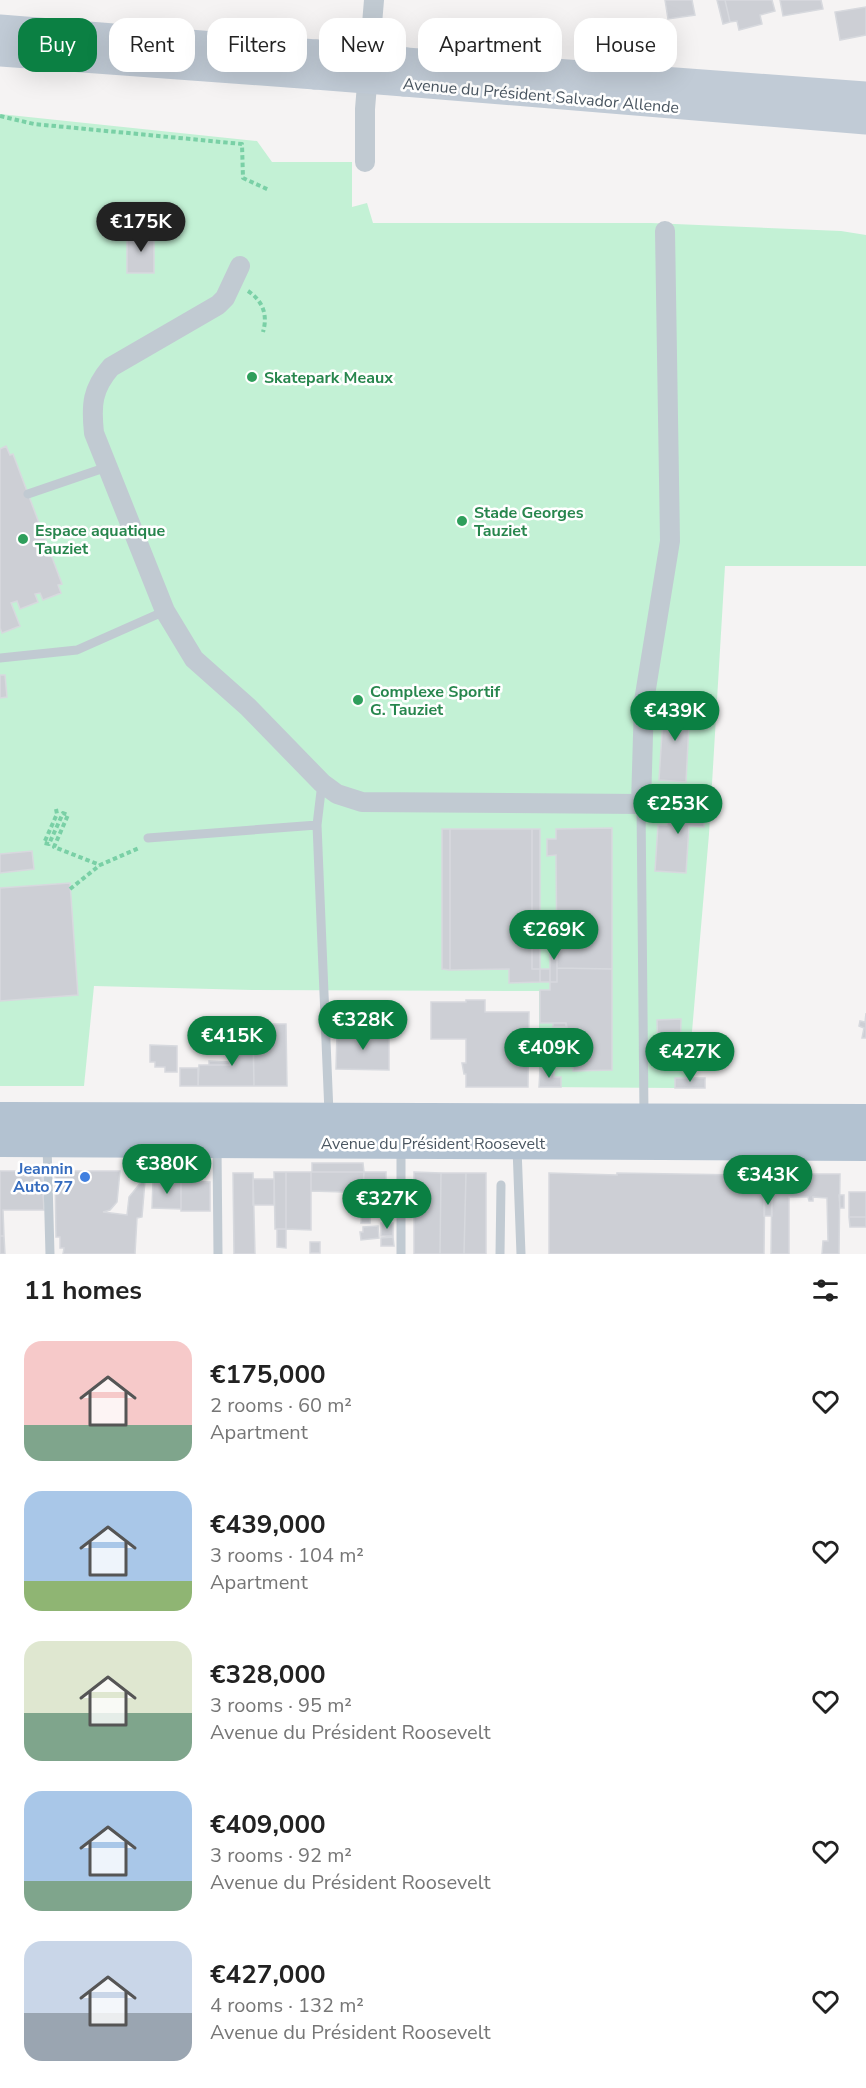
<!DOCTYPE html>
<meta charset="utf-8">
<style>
:root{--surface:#fff;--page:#f6f6f6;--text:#222;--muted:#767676;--accent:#0b8043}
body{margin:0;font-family:"Nunito Sans",sans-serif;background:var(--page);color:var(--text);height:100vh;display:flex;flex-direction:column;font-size:22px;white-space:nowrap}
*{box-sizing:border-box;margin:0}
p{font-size:20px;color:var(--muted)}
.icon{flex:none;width:33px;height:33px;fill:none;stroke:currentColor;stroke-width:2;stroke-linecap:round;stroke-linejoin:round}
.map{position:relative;height:1254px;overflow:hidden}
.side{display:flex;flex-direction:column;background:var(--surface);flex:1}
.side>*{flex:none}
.banner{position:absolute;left:18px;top:18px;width:831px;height:54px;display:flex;gap:12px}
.price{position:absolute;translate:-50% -51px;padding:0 14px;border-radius:21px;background:var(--accent);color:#fff;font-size:20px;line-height:39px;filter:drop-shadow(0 2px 3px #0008)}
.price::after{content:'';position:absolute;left:50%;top:36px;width:18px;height:14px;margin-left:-9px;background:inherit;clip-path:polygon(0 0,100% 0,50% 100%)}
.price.on{background:#222;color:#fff}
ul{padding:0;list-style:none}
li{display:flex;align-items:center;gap:18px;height:150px;padding:0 24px}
li span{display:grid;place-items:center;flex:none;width:168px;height:120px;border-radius:18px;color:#555}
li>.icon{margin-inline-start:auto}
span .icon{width:72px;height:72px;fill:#fffc;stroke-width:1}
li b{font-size:26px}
h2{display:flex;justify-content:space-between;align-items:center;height:72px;padding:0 24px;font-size:26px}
.chip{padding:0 21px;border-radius:18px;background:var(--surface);box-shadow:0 6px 24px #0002;font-size:21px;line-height:54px}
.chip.on{background:var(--accent);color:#fff}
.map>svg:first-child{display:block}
</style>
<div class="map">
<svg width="866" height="1254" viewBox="0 0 866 1254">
<rect width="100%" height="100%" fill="#f5f3f3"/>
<path fill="#c3f1d5" d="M0,114L257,141L272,162H352V207L367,203L373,223H651L841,231L866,235V566H725L709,834L688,1078H675V1088L539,1087V991L252,990L94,986L84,1086H0Z"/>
<path fill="#cdcfd5" stroke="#d7d9de" stroke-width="1.5" d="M665,0H692L695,15L668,19Z
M717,0H725L730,22L723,24Z
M725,0H772L775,11L760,15L762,24L739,30L737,21L730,22Z
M780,0H821L823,9L783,16Z
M866,7V35L840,40L835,12Z
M154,232V273H127V233Z
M6,446L10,455L13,454L62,584L58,585L61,593L43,600L40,593L35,594L38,602L20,609L17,601L11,603L20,626L2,633L0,628V449Z
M0,675H5L7,697L0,698Z
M664,702L690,703L686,782L659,780Z
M669,800L705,802L704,827L689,826L686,873L655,871L658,825H667Z
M612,828V969L557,968L556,855L547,856V839H556V829Z
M442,829H450V970L442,969Z
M450,829H532V969H540V982L509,983V969L450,970Z
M532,829H540V969H532Z
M32,851L34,869L0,873V854Z
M70,883L78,995L0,1001V888Z
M550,941H557V982H550Z
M557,968L612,969V1070L573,1071V1060H565L566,1023H540V990H550V982H557Z
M540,969H550V982H540Z
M466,1000H485V1012H529L528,1087H466V1074H464L462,1063H466V1039H431V1002H466Z
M866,1013V1038H862L864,1028L859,1026L860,1021L865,1022Z
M681,1019L680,1053H658L657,1020Z
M553,1023H566L567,1027H553Z
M253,1024H286L287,1086H254Z
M337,1032H389V1070L336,1069Z
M221,1033H233L234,1038H221Z
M231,1038H253L254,1086H198L199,1065H230Z
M150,1045L177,1046V1072H165V1067H155V1062H150Z
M221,1048H231V1053L221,1052Z
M209,1061L230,1062V1065H209Z
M180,1068H198V1086H180Z
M540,1069L554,1070V1077H561V1087H539Z
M675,1078H705V1088H675Z
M312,1163H363L364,1172H312Z
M0,1171H22V1176H42L44,1210H3L4,1236H0Z
M22,1171H42V1176H22Z
M55,1171H120L117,1202L110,1210L103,1212L127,1215L129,1197L142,1181H145L142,1217L137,1218L135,1254H63L64,1248H60V1237H56Z
M274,1172H286V1229H275Z
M286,1172H311V1230L286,1229Z
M311,1172H364L363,1192H352V1199H344V1192L311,1191Z
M364,1172H386V1192H369L368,1201H371L370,1223H361Z
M414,1172L441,1173L440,1254H414Z
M233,1173H253L255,1254H234Z
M441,1173H466L464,1254H440Z
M466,1173H486V1254H464Z
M549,1173L617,1175V1173L742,1175L765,1173L764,1254H549Z
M772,1174H840L839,1254H822L823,1241H828L827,1198L813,1197V1201H809L808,1197H789V1254H771Z
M253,1179H274V1205H253Z
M153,1180L181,1181V1209L152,1208Z
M181,1181L210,1182V1211H181Z
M849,1192H866V1217H849Z
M839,1195H844V1208H840Z
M764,1197H772V1216H764Z
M849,1217H866V1227H850Z
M381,1223H393V1236H381Z
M378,1226L379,1238L361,1240L360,1232H363V1227Z
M277,1229H286V1248L277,1247Z
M0,1236H4L5,1254H0Z
M393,1237L394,1246H381V1238Z
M310,1242H320V1253H310Z"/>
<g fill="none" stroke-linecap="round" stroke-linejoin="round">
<path stroke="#7ad0a6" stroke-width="4" stroke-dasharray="4.5 3" stroke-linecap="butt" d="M0,116L34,124L242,144L243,178L269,190
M248,291C263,301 268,315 263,332
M56,809L57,814L44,843L49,844L63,813L68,815L54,847L100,865
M70,889L100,865L139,848"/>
<path stroke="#c1cad2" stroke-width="9" d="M28,494L107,467
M0,658L77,650L165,611
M322,783L317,825L329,1113
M641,804L644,1114
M148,838L317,825
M47,1144L50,1254
M217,1147L218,1254
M517,1148L521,1254
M401,1254V1148
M500,1254L501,1185"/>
<path stroke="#c1cad2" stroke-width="20" d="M365,162V109L374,0
M240,266L225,298L218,305L111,367C92,389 91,405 94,433L165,611L194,659L248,707L322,783L337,794L362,802L641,804L644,701L670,541L665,231"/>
<path stroke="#c1cbd6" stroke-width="27" d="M0,28L316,53
M0,53L315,76
M406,61L866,95
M404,83L866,121"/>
<path stroke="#b3c2d1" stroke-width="32" d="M0,1118L866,1120
M0,1141L866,1145"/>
<path stroke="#c1cbd6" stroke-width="27" d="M316,53L406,61
M315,76L404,83"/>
</g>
<g fill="#2e9e5b" stroke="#fff" stroke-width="2">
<circle cx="252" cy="377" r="6"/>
<circle cx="462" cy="521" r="6"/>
<circle cx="23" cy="539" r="6"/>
<circle cx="358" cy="700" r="6"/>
</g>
<circle fill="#3f7fe0" stroke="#fff" stroke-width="2" cx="85" cy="1177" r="6"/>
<g text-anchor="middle" stroke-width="5" stroke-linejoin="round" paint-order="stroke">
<g font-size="16" fill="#4a5661" stroke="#fff">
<text transform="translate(541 95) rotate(5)" y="6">Avenue du Président Salvador Allende</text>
<text x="433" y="1149">Avenue du Président Roosevelt</text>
</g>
<g font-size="16" font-weight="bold" fill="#27864d" stroke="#fff" text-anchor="start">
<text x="264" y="383">Skatepark Meaux</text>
<text x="474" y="518">Stade Georges<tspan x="474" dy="18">Tauziet</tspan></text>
<text x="35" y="536">Espace aquatique<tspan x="35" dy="18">Tauziet</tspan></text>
<text x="370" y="697">Complexe Sportif<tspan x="370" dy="18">G. Tauziet</tspan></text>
</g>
<g font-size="16" font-weight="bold" fill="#366cbe" stroke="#fff" text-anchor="end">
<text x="73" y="1174">Jeannin<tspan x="73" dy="18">Auto 77</tspan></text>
</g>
</g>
</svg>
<b class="price on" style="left:141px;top:253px">€175K</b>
<b class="price" style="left:675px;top:742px">€439K</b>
<b class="price" style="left:678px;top:835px">€253K</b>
<b class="price" style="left:554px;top:961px">€269K</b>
<b class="price" style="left:363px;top:1051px">€328K</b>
<b class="price" style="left:232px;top:1067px">€415K</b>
<b class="price" style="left:549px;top:1079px">€409K</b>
<b class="price" style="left:690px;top:1083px">€427K</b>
<b class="price" style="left:167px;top:1195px">€380K</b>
<b class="price" style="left:768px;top:1206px">€343K</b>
<b class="price" style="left:387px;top:1230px">€327K</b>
<div class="banner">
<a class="chip on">Buy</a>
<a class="chip">Rent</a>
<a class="chip">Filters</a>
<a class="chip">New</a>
<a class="chip">Apartment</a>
<a class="chip">House</a>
</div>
</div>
<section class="side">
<h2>11 homes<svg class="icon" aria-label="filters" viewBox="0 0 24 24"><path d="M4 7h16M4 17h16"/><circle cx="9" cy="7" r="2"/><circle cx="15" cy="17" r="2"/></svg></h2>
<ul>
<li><span style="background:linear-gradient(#f6c9c9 70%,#7fa58c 0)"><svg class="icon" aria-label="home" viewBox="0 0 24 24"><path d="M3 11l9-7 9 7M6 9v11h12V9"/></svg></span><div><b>€175,000</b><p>2 rooms · 60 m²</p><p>Apartment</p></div><svg class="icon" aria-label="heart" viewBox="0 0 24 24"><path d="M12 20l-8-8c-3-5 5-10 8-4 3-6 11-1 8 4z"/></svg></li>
<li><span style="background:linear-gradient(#a9c7e8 75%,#8fb573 0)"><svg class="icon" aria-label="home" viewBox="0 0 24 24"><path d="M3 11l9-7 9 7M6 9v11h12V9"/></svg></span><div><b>€439,000</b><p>3 rooms · 104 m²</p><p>Apartment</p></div><svg class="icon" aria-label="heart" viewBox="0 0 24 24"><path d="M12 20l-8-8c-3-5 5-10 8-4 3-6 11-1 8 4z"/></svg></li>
<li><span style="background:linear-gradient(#dfe7d0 60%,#7fa58c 0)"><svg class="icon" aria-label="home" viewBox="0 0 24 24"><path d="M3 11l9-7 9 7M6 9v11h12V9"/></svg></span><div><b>€328,000</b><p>3 rooms · 95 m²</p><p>Avenue du Président Roosevelt</p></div><svg class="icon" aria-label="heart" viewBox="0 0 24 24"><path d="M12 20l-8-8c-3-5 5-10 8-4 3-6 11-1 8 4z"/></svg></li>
<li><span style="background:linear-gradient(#a9c7e8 75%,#7fa58c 0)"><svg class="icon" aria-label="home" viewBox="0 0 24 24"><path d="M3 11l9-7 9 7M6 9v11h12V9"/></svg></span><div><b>€409,000</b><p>3 rooms · 92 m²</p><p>Avenue du Président Roosevelt</p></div><svg class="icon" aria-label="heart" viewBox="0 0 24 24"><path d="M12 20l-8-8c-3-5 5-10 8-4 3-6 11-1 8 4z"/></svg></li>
<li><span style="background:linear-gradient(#c9d6e8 60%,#9aa5b1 0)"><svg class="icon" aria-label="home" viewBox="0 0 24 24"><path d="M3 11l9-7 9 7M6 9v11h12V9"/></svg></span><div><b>€427,000</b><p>4 rooms · 132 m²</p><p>Avenue du Président Roosevelt</p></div><svg class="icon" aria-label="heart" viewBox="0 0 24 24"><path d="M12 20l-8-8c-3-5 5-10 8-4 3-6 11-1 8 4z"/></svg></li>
</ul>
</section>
